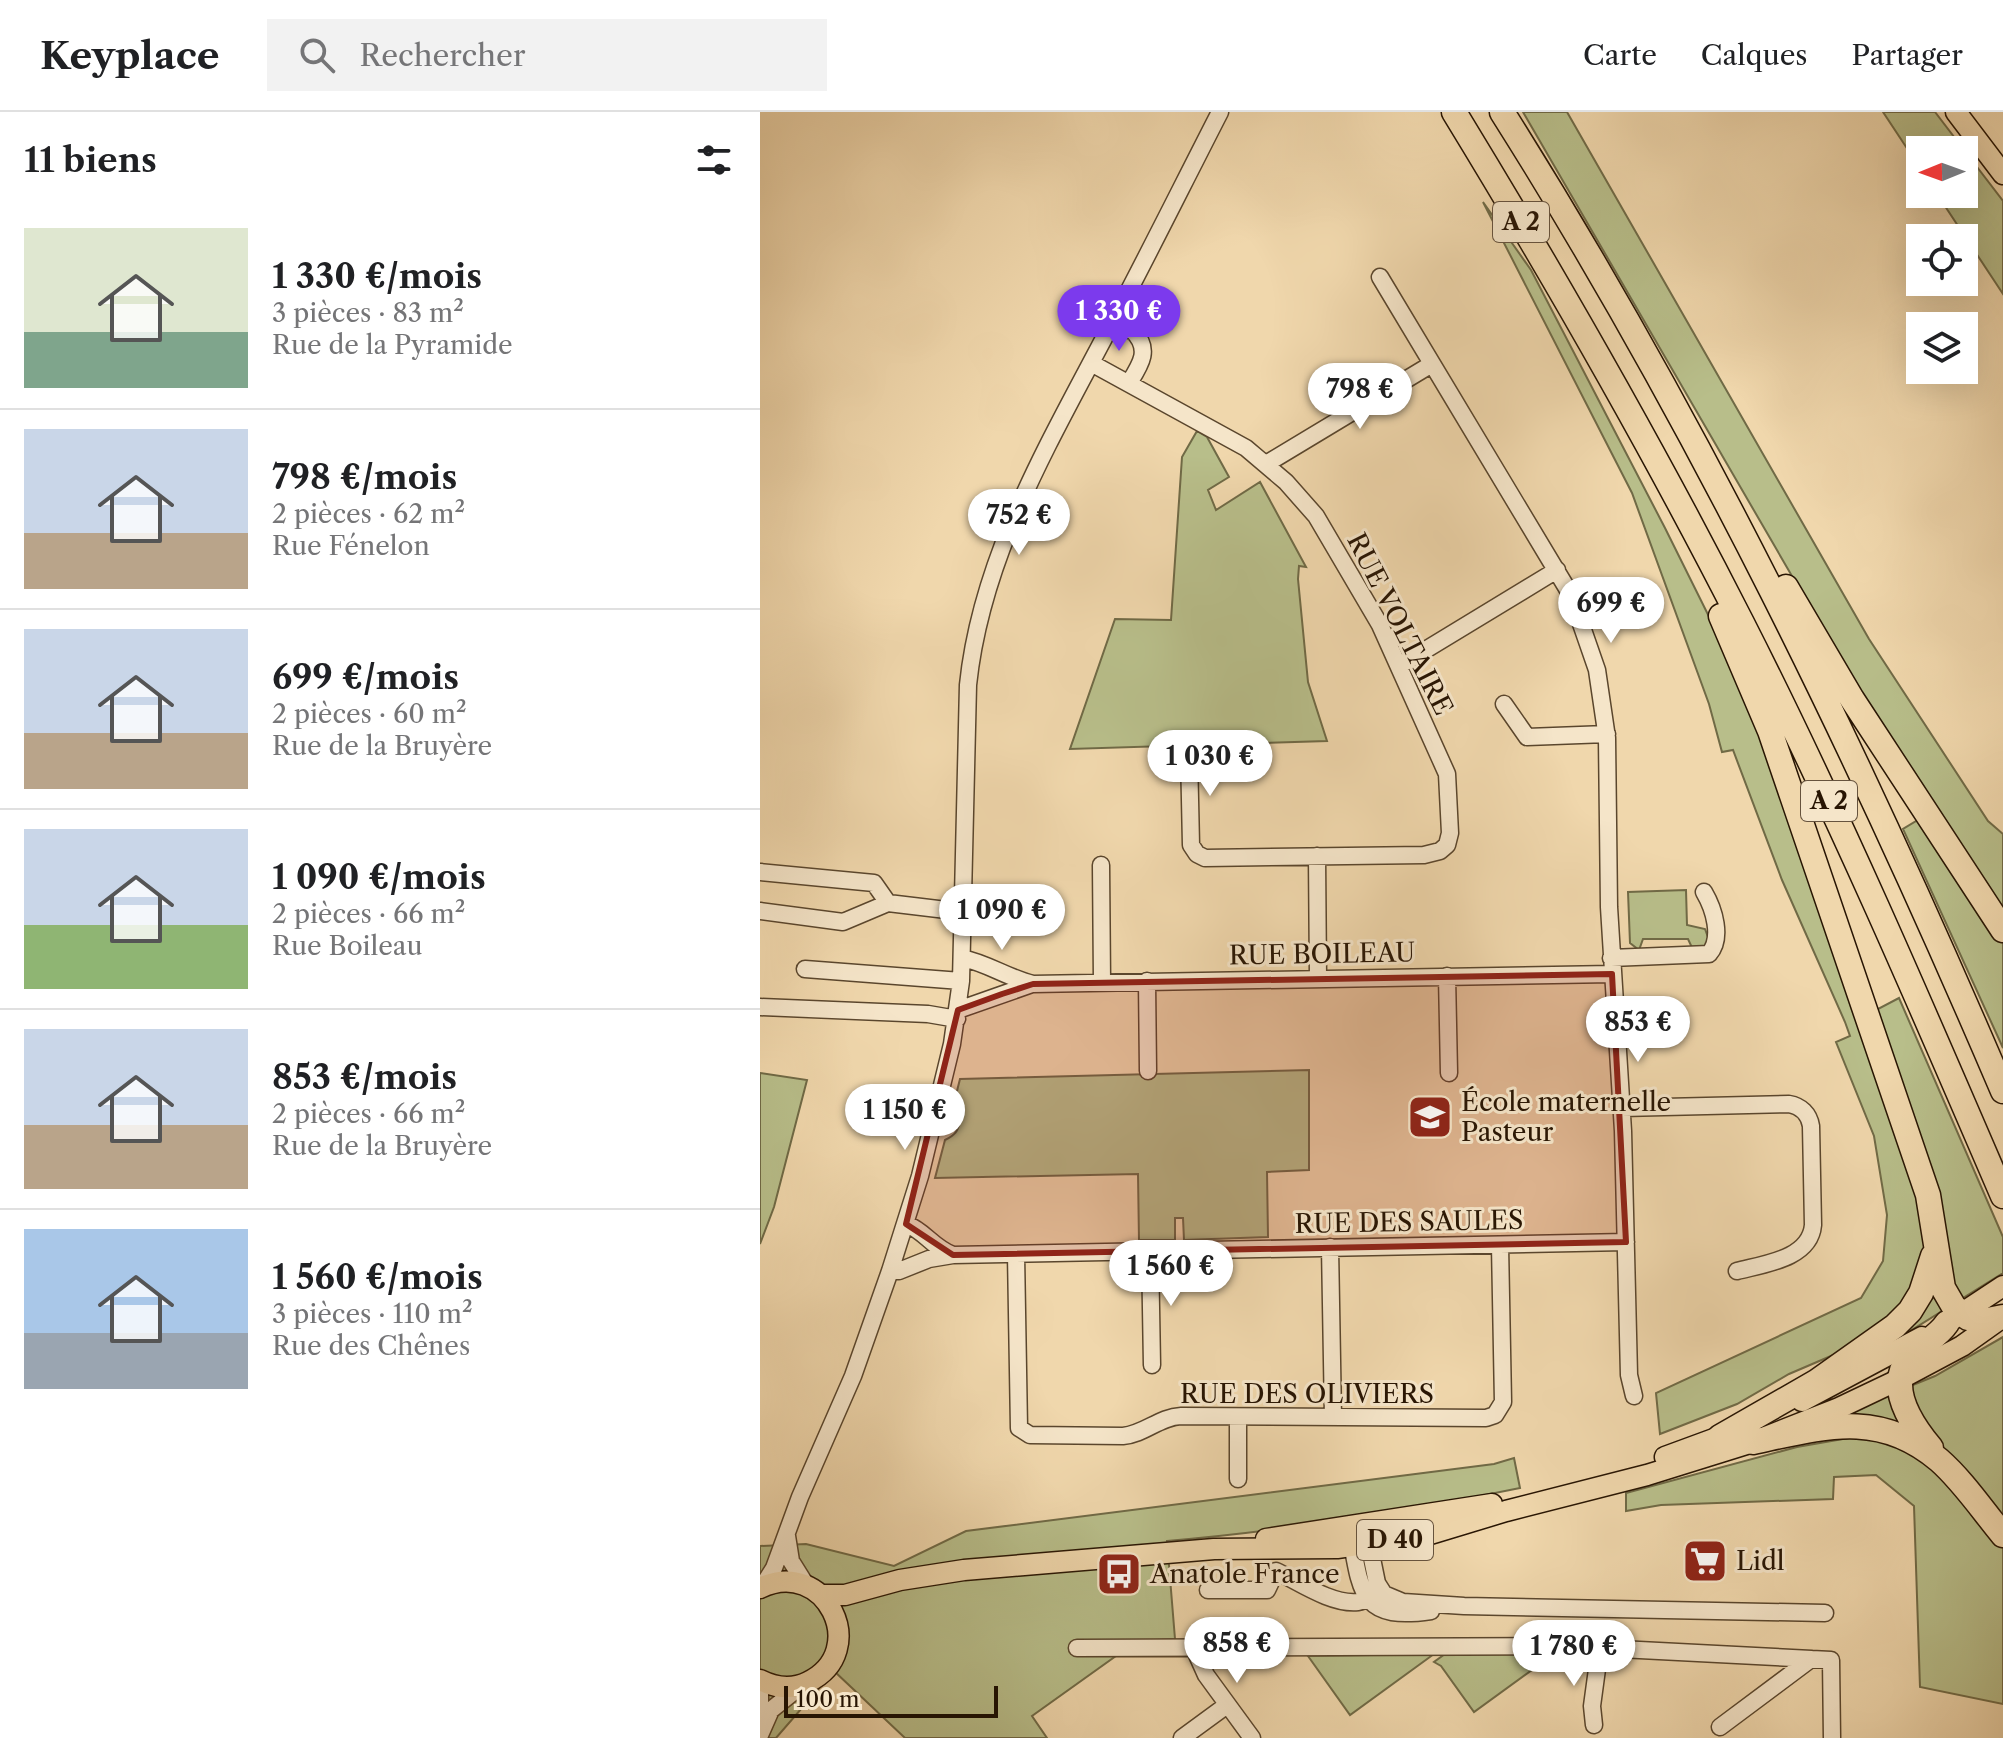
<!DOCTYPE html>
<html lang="fr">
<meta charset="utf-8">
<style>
:root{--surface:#fff;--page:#f2f2f2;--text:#202124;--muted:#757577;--line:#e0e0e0;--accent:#7c3aed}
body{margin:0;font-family:"Libre Caslon Text",serif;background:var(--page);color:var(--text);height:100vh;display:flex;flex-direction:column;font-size:30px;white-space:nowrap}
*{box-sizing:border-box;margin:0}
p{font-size:26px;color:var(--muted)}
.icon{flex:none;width:44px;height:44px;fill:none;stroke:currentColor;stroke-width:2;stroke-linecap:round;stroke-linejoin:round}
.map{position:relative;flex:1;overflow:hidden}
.details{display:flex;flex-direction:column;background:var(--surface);width:760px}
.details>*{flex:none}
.needle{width:52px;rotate:269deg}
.controls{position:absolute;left:1146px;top:24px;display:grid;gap:16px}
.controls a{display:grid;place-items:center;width:72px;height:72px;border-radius:0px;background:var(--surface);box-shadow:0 8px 32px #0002;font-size:40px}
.scale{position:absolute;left:24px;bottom:20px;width:214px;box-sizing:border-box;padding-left:8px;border:4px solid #281503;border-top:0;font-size:22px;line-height:28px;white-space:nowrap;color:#281503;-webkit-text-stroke:6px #f5e5c9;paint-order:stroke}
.price{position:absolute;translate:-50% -68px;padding:0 18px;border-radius:28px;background:#fff;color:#222;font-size:26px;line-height:52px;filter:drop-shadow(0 2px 4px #0008)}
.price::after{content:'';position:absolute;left:50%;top:48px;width:24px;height:18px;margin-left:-12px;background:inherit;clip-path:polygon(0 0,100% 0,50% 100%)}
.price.active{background:var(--accent);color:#fff}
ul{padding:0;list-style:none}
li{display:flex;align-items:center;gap:24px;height:200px;padding:0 24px}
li+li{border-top:2px solid var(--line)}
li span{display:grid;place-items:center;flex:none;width:224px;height:160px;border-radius:0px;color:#555}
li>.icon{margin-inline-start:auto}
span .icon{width:96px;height:96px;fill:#fffc;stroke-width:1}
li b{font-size:34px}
h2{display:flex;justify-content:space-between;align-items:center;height:96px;padding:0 24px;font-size:34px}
header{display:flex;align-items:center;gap:48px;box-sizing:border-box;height:112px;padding:0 40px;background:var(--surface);border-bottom:2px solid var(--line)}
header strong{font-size:38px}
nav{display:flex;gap:44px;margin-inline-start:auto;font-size:28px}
.search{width:560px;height:72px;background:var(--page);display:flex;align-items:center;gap:20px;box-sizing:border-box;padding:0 28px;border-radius:0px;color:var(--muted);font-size:30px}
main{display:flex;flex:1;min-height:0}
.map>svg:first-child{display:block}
</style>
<header>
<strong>Keyplace</strong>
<div class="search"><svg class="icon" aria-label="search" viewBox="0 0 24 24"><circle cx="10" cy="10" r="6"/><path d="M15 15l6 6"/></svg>Rechercher</div>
<nav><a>Carte</a><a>Calques</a><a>Partager</a></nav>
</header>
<main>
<section class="details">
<h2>11 biens<svg class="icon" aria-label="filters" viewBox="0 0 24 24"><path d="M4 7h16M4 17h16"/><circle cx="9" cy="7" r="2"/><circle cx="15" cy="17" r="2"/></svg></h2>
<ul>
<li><span style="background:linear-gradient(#dfe7d0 65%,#7fa58c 0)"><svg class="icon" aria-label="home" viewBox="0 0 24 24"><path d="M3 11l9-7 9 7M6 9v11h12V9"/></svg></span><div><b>1 330 €/mois</b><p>3 pièces · 83 m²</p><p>Rue de la Pyramide</p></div></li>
<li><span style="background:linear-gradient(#c9d6e8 65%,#b9a48a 0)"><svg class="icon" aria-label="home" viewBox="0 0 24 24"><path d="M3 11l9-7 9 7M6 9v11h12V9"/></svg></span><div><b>798 €/mois</b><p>2 pièces · 62 m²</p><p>Rue Fénelon</p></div></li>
<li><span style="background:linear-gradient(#c9d6e8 65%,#b9a48a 0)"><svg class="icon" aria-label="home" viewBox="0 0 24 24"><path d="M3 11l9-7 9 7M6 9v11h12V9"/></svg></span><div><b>699 €/mois</b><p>2 pièces · 60 m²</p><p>Rue de la Bruyère</p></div></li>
<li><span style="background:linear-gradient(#c9d6e8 60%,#8fb573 0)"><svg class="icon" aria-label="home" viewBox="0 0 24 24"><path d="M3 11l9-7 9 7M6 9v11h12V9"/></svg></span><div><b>1 090 €/mois</b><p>2 pièces · 66 m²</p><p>Rue Boileau</p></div></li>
<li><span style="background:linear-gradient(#c9d6e8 60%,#b9a48a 0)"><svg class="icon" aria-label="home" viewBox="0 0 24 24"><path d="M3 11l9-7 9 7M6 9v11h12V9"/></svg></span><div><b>853 €/mois</b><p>2 pièces · 66 m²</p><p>Rue de la Bruyère</p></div></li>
<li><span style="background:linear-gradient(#a9c7e8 65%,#9aa5b1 0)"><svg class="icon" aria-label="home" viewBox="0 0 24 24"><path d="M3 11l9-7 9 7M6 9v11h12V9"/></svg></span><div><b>1 560 €/mois</b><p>3 pièces · 110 m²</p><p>Rue des Chênes</p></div></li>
</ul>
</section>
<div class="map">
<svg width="1243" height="1626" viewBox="0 0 1243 1626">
<rect width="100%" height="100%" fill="#f0d7ac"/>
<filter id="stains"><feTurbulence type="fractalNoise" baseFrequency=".0025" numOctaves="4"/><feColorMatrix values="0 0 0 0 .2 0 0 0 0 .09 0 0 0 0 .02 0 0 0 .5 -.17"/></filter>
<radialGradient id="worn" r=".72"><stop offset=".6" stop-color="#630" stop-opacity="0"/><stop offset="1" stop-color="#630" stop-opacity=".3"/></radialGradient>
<path fill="#b8be8a" stroke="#706a46" stroke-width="2" d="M763,0H807L1109,527L1228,709L1243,722V936L1143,717L1176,697L1105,590Z
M1123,0H1175L1204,38H1160V56Z
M1204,38L1243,89V182L1177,82H1204Z
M723,90L771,158L905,416L980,567L1099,907L1139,886L1243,1125V1161L1102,1249L1085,1238L1029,1262L977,1292L900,1322L896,1281L1101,1186L1123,1149L1127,1103L1114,1024L1076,930L1090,924L1085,910L1022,768L973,638L962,640L949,592L872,381Z
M437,319L447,325L469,365L448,378L456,398L500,370L546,455L539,454L538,467L548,570L567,629L310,637L355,507L411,508L422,345Z
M926,778L927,813L945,817L949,828L947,835L935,842L928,827H883L879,838L870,831L868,780Z
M549,958V1058L507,1060L508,1125L424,1128L423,1106H415V1128H379L378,1062L175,1066L185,1028C195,1023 198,1020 200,1008L192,999L200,967Z
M0,961L47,968L14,1095L0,1132Z
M1243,1225V1592L1160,1575L1154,1394L1116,1363L1074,1365L1073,1387L901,1393L866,1399V1381L1037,1335L1089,1326L1084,1301L1175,1264Z
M754,1346L760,1376C643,1400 526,1419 407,1429L415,1527L377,1529L272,1604L287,1626H145L74,1559L16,1626H0V1434L46,1432L134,1454L206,1419L734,1352Z
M674,1542L590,1603L548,1544Z
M685,1542H794L714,1600L681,1554L674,1550Z"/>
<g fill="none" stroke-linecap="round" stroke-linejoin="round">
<g stroke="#5a462d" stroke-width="19">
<path id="minor" d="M620,165L811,483L837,558L847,626L849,795L863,1019L869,1263L874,1284
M351,213L373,219C391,237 381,252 369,271
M331,251L486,336L526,370L556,404L620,513L687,662L690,721L687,733L680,739L664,743L445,746L437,742L431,733L429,642
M506,352L672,252
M639,554L797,458
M744,592L767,625L847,622
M557,744L558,866
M341,753L342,870
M0,760L114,771L128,791
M0,799L83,810L128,791L203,800
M202,846C227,851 248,866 273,872L852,862
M851,846L949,842C963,826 954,797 944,780
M45,857L201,869
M687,864L689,961
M387,869L388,959
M0,895L168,902L197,907
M198,898L272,872
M862,996L1029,992C1041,994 1049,1002 1051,1014L1053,1113C1050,1147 1004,1152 977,1159
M146,1112C165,1119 173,1136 193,1143
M570,1135L573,1305
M390,1139L392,1253
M256,1142L259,1316L270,1323L363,1324C385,1322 399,1305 421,1304L726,1306L735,1303L743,1290L740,1133
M130,1159H139L169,1147L193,1143L866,1130
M478,1367V1305
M607,1422L617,1471L624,1482L643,1490L704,1494L1065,1501
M27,1424L31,1449L46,1473
M591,1425C601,1484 603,1509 671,1499
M2,1475L14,1456L40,1385L93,1264L130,1159L160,1064L192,932L201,869L208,573C221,448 285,338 343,228C383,153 421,76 460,0
M448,1478H507L516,1459C539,1470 572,1493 598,1490C607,1489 613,1483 620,1477
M433,1534L446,1563L492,1626
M317,1536L802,1534L1071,1548L1072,1626
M0,1580V1595
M834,1613L832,1594L840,1535
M960,1615L1051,1547
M0,1623L11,1598L42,1573
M422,1626L467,1593"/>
</g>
<g stroke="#281503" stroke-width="23">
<path id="major" d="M1196,0L1243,62
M1190,1209L1243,1174
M1042,1289L1162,1225
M905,1345L973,1320
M506,1427L732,1392
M0,1476C65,1444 112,1539 48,1570C32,1578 16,1576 0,1568
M61,1483H85L140,1468L204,1458L454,1437L577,1436L667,1423L746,1399L887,1363L993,1330L1079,1296L1140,1267L1202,1234L1243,1205"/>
</g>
<g stroke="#281503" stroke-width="27">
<path id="highway" d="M694,0C796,167 893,336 982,511C1077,698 1160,891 1243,1084
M742,0C938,310 1099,642 1243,979
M1026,475L1092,587L1243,818
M961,504L1010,619L1168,1083L1183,1176L1194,1195L1208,1206L1223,1209L1243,1205
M960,1325L1056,1270L1135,1214L1150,1199L1161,1181L1173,1144
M993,1330C1063,1315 1119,1297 1179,1348C1203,1369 1223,1399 1243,1423
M1171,1336C1151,1312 1125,1274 1150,1245C1162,1231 1177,1226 1187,1211"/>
</g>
<use href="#minor" stroke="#f5e5c9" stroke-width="16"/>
<use href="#major" stroke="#f0d7ac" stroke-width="20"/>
<use href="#highway" stroke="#f0d7ac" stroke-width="24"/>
</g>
<path fill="#8f2418" fill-opacity="0.2" stroke="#8f2418" stroke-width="6" stroke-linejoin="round" d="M852,862L866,1130L193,1143L146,1112L198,898L242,882L273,872Z"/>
<defs>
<g id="school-square" transform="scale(2.3)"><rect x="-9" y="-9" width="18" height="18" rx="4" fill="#8f2418" stroke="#f5e5c9"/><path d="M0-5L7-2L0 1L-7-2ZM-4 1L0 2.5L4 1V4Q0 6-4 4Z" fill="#fff"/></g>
<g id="supermarket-square" transform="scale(2.3)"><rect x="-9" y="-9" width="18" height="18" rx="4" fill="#8f2418" stroke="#f5e5c9"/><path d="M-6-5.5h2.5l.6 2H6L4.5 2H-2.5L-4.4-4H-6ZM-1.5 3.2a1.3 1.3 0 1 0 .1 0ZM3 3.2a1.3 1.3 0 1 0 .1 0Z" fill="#fff"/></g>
<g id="bus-square" transform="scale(2.3)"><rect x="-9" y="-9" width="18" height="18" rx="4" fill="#8f2418" stroke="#f5e5c9"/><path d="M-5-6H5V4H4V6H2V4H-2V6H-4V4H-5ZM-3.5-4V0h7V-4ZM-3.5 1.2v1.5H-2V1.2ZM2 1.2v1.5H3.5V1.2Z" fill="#fff"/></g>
</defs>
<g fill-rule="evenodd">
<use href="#school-square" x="670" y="1005"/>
<use href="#supermarket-square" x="945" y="1449"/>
<use href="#bus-square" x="359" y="1462"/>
</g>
<g text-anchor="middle" stroke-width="6" stroke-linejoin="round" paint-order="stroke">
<g fill="#f5e5c9" stroke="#66533e" stroke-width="2">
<rect x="733" y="90" width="56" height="40" rx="6"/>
<rect x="1041" y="669" width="56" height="40" rx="6"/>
<rect x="597" y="1408" width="76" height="40" rx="6"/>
</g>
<g font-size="24" font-weight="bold" fill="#281503">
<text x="761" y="118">A 2</text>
<text x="1069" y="697">A 2</text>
<text x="635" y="1436">D 40</text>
</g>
<g font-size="26" fill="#281503" stroke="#f5e5c9">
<text transform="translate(640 512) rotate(63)" y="9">RUE VOLTAIRE</text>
<text transform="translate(562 842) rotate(-1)" y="9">RUE BOILEAU</text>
<text transform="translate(649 1110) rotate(-1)" y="9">RUE DES SAULES</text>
<text x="547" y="1291">RUE DES OLIVIERS</text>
</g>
<g font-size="26" fill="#281503" stroke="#f5e5c9" text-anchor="start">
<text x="701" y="999">École maternelle<tspan x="701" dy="30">Pasteur</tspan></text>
<text x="976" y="1458">Lidl</text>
<text x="390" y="1471">Anatole France</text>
</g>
</g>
<rect width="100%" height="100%" filter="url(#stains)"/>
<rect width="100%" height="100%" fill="url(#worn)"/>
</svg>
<div class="controls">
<a><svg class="needle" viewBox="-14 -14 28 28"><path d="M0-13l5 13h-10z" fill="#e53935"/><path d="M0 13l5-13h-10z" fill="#757577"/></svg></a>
<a><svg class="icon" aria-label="locate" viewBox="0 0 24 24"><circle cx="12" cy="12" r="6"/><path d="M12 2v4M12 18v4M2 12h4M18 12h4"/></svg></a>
<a><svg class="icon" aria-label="layers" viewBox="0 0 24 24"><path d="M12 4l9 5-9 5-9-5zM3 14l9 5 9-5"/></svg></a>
</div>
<div class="scale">100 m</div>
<b class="price active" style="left:359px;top:241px">1 330 €</b>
<b class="price" style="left:600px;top:319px">798 €</b>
<b class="price" style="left:259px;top:445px">752 €</b>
<b class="price" style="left:851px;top:533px">699 €</b>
<b class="price" style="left:450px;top:686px">1 030 €</b>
<b class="price" style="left:242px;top:840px">1 090 €</b>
<b class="price" style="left:878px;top:952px">853 €</b>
<b class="price" style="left:145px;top:1040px">1 150 €</b>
<b class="price" style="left:411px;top:1196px">1 560 €</b>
<b class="price" style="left:477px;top:1573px">858 €</b>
<b class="price" style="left:814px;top:1576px">1 780 €</b>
</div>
</main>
